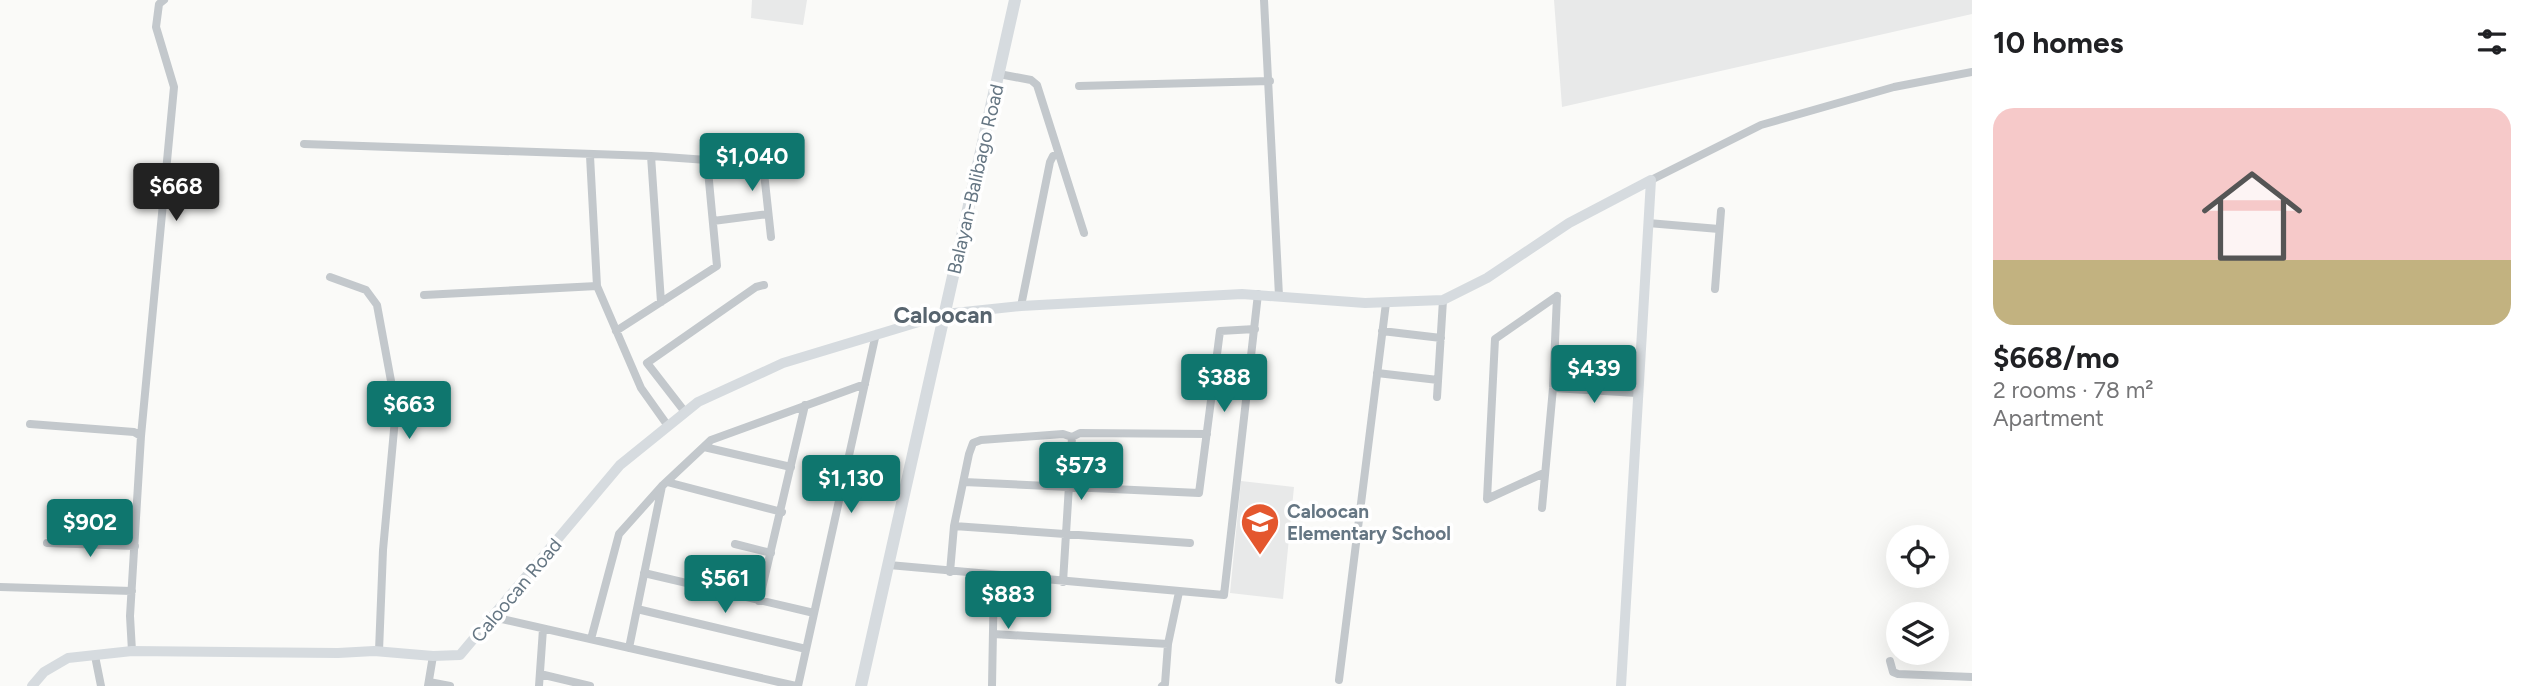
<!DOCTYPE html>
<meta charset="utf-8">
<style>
:root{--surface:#fff;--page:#f6f6f6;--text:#202124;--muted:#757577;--line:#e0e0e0;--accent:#0f766e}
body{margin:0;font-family:Figtree,sans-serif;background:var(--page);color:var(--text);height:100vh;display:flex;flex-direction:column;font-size:26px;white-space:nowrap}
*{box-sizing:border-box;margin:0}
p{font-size:23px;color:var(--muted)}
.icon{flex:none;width:38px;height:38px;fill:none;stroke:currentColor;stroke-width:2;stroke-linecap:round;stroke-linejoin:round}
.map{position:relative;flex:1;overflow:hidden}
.side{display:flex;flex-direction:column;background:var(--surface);width:560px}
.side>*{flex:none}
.fabs{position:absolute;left:1886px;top:525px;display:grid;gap:14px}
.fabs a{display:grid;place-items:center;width:63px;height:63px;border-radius:50%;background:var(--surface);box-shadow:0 7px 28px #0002;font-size:35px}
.price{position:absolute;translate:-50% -60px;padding:0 16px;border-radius:7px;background:var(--accent);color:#fff;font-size:23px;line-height:46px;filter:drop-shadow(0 2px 4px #0008)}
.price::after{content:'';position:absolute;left:50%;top:42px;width:21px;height:16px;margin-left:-10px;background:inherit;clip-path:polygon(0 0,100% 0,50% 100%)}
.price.current{background:#222;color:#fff}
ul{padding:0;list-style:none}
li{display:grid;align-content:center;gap:14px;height:371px;padding:0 21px}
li+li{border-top:2px solid var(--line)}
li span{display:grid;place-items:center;height:217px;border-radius:21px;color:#555}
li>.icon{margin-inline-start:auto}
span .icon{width:126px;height:126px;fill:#fffc;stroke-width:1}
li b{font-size:30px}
h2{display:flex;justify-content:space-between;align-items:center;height:84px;padding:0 21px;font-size:30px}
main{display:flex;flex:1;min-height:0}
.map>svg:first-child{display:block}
</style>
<main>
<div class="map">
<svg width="1972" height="686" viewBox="0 0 1972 686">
<rect width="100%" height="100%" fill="#fafaf8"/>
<path fill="#e8e9e9" d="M752,0H807L803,25L751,18Z
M1554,0H1972V14L1562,107Z
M1241,481L1294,487L1283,599L1230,593Z"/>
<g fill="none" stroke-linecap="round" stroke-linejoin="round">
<path stroke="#c3c8cc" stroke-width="8" d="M1264,0L1279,296
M999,74L1031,80L1037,85L1084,233
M1079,86L1270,81
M304,144L651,156L763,164
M761,145L771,237
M590,156L597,286L641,388L668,426
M651,156L661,302
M1651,180L1761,125L1894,87L1972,72
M713,221L768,214
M1648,223L1719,229
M330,277L366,290L377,305L396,408L383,550L379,651
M1715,289L1721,211
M424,295L597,286
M1021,306L1050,162L1053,156L1059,154
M616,331L717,266L707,160
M1382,331L1441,338
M1377,373L1438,380
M1553,388L1637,393
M1437,397L1443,300
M685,412L647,363L756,287L764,285
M30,424L134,432L141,436L130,616L132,651
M141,436L174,87L156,27L159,4L164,0
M704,447L791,467
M1544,473L1487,499L1495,339L1557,296
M667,482L782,512
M964,482L1199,493L1220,331L1255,329
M1542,508L1553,388L1557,296
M954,526L1190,543
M47,543L135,546
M735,544L771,553
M889,565L1224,595L1258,294
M950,572L954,526L969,454L973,443L981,440L1063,434L1072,437L1080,433L1207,434
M644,573L814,613
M1063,582L1072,437
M0,587L132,591
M759,601L805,405
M637,609L806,649
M502,619L796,686
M993,634L1168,644
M591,639L619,534L662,486L711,440L865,384
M629,648L662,486
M95,656L101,686
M1890,661L1893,672L1898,674L1972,677
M540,674L590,686
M1339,680L1386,303
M429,682L450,686
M428,686L433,656
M539,686L543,629
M798,686L875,338
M992,686L994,576
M1162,686L1165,684L1168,644L1179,592"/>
<path stroke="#d6dbdf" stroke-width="10" d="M32,686L44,672L68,658L132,651L338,653L374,651L433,656L460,655L620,465L698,402L783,363L945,314L1021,306L1242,294L1365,303L1443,300L1487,278L1569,223L1651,180
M1621,686L1651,180"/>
<path stroke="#d6dbdf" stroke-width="12" d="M861,686L1015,0"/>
</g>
<defs>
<g id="school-pin" transform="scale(2.0125)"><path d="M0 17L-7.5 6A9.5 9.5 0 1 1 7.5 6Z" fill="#e4572e" stroke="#fff"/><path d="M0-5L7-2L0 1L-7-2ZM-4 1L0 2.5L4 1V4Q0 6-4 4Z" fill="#fff"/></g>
</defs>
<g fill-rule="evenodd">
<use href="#school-pin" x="1260" y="522"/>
</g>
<g text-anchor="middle" stroke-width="7" stroke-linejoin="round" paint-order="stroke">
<g font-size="19" fill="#657683" stroke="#fff">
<text transform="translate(975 179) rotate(-77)" y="7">Balayan-Balibago Road</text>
<text transform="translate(516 590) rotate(-50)" y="7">Caloocan Road</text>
</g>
<g font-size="19" font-weight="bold" fill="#657683" stroke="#fff" text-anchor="start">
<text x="1287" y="518">Caloocan<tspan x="1287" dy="22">Elementary School</tspan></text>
</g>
<g font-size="23" font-weight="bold" fill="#57646e" stroke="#fff">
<text x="943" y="323">Caloocan</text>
</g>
</g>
</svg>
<div class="fabs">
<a><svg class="icon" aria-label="locate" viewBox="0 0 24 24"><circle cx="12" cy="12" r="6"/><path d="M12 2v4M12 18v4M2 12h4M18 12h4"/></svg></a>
<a><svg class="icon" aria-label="layers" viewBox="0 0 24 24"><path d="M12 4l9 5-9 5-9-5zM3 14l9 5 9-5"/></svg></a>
</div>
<b class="price" style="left:752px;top:193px">$1,040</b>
<b class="price current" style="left:176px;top:223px">$668</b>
<b class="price" style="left:1594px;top:405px">$439</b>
<b class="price" style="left:1224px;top:414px">$388</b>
<b class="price" style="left:409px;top:441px">$663</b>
<b class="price" style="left:1081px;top:502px">$573</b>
<b class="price" style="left:851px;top:515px">$1,130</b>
<b class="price" style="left:90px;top:559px">$902</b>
<b class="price" style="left:725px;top:615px">$561</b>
<b class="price" style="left:1008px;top:631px">$883</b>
</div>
<section class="side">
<h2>10 homes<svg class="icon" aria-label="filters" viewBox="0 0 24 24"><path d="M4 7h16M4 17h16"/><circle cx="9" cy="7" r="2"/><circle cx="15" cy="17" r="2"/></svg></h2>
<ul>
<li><span style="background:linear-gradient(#f6c9c9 70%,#c2b280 0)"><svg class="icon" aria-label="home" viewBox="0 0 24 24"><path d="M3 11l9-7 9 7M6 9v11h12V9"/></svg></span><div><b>$668/mo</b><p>2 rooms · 78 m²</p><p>Apartment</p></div></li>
</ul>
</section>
</main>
